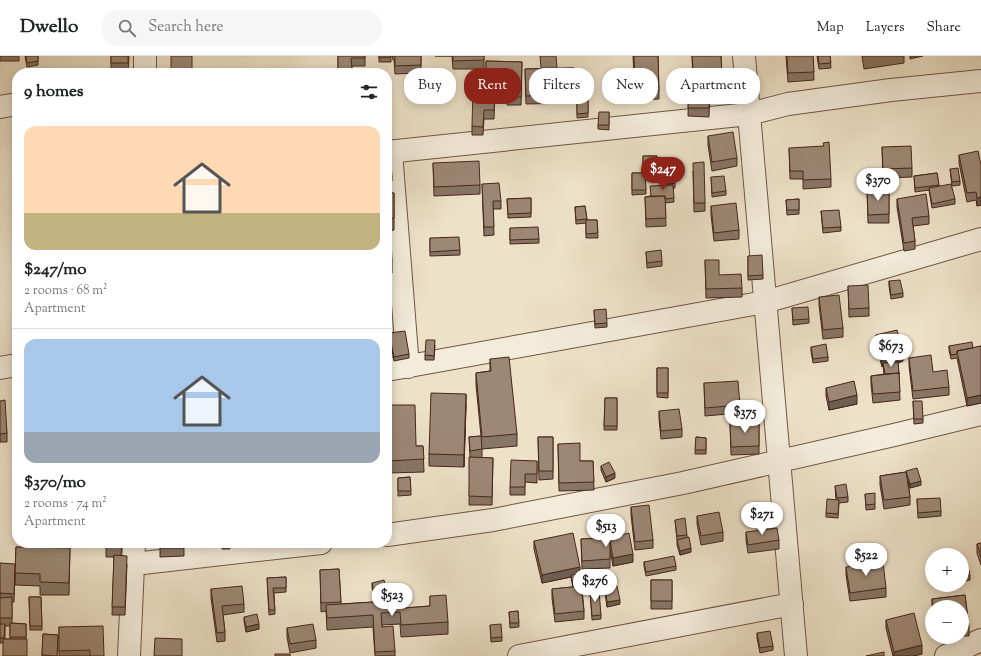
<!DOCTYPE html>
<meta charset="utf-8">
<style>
:root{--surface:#fff;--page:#f6f6f6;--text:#202124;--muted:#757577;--line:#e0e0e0;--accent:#8f2418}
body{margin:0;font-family:"Sorts Mill Goudy",serif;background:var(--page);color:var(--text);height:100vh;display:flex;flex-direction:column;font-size:15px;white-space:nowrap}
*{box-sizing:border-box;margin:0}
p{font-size:13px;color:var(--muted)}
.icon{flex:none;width:22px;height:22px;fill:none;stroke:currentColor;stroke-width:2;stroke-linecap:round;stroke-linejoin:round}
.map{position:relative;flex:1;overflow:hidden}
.panel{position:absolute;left:12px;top:12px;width:380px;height:480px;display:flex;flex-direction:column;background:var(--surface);border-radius:16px;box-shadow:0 2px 10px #0003}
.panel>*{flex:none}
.banner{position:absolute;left:404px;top:12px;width:380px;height:36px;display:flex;gap:8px}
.fabs{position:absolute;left:925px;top:492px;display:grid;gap:8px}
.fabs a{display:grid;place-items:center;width:44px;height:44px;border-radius:50%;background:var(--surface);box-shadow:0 2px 10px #0003;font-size:20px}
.price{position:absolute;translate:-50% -34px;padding:0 9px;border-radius:14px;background:#fff;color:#222;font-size:13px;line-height:26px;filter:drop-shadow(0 1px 2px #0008)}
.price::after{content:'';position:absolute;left:50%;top:24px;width:12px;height:9px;margin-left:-6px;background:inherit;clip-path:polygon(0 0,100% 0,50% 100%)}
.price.selected{background:var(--accent);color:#fff}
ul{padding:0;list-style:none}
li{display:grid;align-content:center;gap:8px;height:212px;padding:0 12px}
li+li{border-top:1px solid var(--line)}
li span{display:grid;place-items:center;height:124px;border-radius:12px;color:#555}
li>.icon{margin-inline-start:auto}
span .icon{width:72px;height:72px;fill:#fffc;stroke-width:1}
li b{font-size:17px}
h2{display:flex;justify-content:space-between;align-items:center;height:48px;padding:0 12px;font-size:17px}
.pill{padding:0 14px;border-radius:16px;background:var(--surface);box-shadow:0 2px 10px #0003;font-size:14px;line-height:36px}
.pill.selected{background:var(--accent);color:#fff}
header{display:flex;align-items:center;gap:24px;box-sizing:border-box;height:56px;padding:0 20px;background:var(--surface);border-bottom:1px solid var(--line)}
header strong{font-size:19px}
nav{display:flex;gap:22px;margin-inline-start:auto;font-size:14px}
.search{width:280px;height:36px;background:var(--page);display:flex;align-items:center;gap:10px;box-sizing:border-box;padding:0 14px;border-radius:16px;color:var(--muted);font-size:15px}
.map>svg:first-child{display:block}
</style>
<header>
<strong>Dwello</strong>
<div class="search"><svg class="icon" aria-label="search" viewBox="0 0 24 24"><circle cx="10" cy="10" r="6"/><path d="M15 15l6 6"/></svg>Search here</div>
<nav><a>Map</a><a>Layers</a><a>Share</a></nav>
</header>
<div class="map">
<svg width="981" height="600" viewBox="0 0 981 600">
<rect width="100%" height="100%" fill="#ede1c8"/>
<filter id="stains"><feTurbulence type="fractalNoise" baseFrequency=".005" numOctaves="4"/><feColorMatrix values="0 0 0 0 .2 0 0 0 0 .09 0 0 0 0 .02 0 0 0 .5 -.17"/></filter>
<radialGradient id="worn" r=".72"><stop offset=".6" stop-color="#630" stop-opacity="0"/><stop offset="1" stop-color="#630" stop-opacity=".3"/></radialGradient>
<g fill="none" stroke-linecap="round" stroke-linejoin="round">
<g stroke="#705646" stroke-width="24">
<path id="minor" d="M145,0V17
M744,0L796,600
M0,51L17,48
M387,96L749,58L788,48L891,34L981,25
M391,96L408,311
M0,312L17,309
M387,314L765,246L981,183
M387,479L493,464L683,427L894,379L981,358
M134,508L321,487
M129,600L134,487
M519,600L792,548
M946,600L981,584"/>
</g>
<use href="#minor" stroke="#f3ecdb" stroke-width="22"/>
</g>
<path fill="#877565" stroke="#46271b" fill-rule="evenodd" d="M0,0H19V5H0Z
M25,0H38V9L27,11Z
M111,0H129L128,17H111Z
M338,0H365V10H352V17H338Z
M379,0H391V6H379Z
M392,0H421V17L395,18L394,4H393Z
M435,0H484V13H453L452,0Z
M633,0H658L659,43L635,44Z
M692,0H721L722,31H710L709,61L688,60L689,26H693Z
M786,0H813L814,24L788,26Z
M817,0H830L831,12L819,13Z
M862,0H904V7L864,13Z
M486,5L522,6L521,49H507V36H495L494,63H484L483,79H472V70L486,32Z
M574,12V47L526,48L525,13Z
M577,42H588V61L577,62Z
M609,56V74L598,73V69Z
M708,80L737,102V110L712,115L708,89Z
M882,91L912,112V121L883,122Z
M789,92L831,123V131L803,133V123H790Z
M959,99L981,109V149L977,150L976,144L967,146L959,107Z
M643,100H657V114H643Z
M433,107L480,129V138L434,140Z
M387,108L392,121V125H387Z
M950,113L960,125V129L952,130Z
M661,115L675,127V132H673L674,146L665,147L666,170L646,171L645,141L650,140L663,130Z
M693,115L705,147V155L694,156Z
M632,117H645L646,138L632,139Z
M937,117L939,130L955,143V148L932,152L929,134L915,136L914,120Z
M711,121L726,135V139L712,141Z
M482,128L501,145V153H493L494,179L484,180Z
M889,133V167H868L867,134Z
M387,137H394V174L387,175Z
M531,142V161L508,162L507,143Z
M799,143V158L787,159L786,144Z
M897,143L929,160V168L913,170L915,185V193L904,195L897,151Z
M585,150L587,164H597L598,182H586V167L576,168L575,151Z
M711,150L739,174V183L714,185L711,159Z
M821,155L841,171V175L823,177Z
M510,172L539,183V187L510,188Z
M387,180L392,205V217H387Z
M430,182L460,194V199L430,200Z
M646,196L662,205V210L647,212Z
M748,200L763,219V223L748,224Z
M705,204L719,219L742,232V241L706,242Z
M889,225L903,237V241L891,243L889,230Z
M848,230L869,252V260L849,261Z
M819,241L843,272V281L823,283L819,249Z
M387,249H389L390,277L409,298V302L394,305L389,278L387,279Z
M792,252L809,263V267L793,269Z
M594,254L607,267V271L595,272Z
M876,279L903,305L898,307L899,318L900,344L873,347L871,328V320L884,318L883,310L882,311L876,288Z
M435,289L434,304H425V299Z
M949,290L973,292L981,290V347L967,350L957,302L951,303L949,294Z
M811,291L828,301V305L813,307L811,295Z
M909,302L933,316L949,331V339L913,343L909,310Z
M490,303L517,378V390L482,393V402H493L492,449H469L470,401L469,381L481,380L476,329V317L490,315Z
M657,312H668V342L657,341Z
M704,327L740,349V356L743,366H759V398L731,399L730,369L728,362V358L705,360Z
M826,332L857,348L829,354L826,340Z
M605,342H617V374H604Z
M0,345L7,377V386H0Z
M913,345L923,363V367L914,368Z
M387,349L416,390H423L424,416L388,417L387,393Z
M466,350L464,411L429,410V398Z
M659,355L682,373V381L661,383L659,363Z
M538,381H553V423L539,424Z
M696,381L706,382V398H695Z
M558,388L580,405H593L594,434L559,435Z
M537,405V427L525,426V439H510V431Z
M601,410L615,422L606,426L601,414Z
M906,415L921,429L910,432L908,425L910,441V449L884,453L880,429V420L906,416Z
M410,421L411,439L398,440V422Z
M387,423H391V440H387Z
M835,430L848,441V446L839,447L838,462L826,461V457L836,444Z
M865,438L875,448V453L866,454Z
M917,443L941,455V460L918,462Z
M631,451L653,484V492L635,494L631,459Z
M697,460L723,476V485L701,489L697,468Z
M675,464L687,479V482L691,496L680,499L677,489V484H678H677Z
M746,476L779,484V493L748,497L746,484Z
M609,482L633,506L613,510L610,494V512L582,513L581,483Z
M534,485L580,518L585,527V532H582L584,555V563L555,566L552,542V533L573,531L571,521L542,527L534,493Z
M54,487H94L54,489Z
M106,487H122L121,499L127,508L125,559H112L114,501H106Z
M160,487H184V500L160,501Z
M222,487H230V493H222Z
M308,487H320V488L309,489Z
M981,487V509L977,497V488Z
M16,491L70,492L69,539H40V530L15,529Z
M644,506L676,510V514L646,520L644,510Z
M0,507L15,516L14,546H12V567L26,568V583L3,587H0ZM5,570H10V583H5Z
M846,511L886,532V541L850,545L846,519Z
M339,513L341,548L391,545L390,535L405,552L430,550V540L448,566V578L401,581L400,568L382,569V571L395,595V600H375L373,571L327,574L326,555L321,556L320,514Z
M286,521V536L274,537L275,558L269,559L267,522Z
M651,524H672V553H651Z
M372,527L387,538V542L375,544L372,531Z
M211,533L244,548V556L223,559L225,576V585L217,586L211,542Z
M605,533L620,548L607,551L605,537Z
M590,535L601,559V563L592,564Z
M965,539L969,571V580H962V551H932V555V543Z
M29,541H41L42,574H30Z
M518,555L519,571L510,572L509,556Z
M244,561L259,573L246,576L244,565Z
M886,564L922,598L913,600H893L886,572Z
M490,569L502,581V585L491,586Z
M59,571L104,600H59Z
M287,572L316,584V592L290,597L287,581Z
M757,577L773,590V594L760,597L757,582Z
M43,578L58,579L57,600H42Z
M936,581H957L936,584Z"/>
<path fill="#6e5f52" stroke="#46271b" d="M910,0H923L910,3Z
M981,141V149L977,150V142Z
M903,297V305L884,310L883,307V310L882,311V302Z
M466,338V350L464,411V399Z
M857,339V348L829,354V346Z
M981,339V347L967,350V342Z
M615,417V422L606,426V421Z
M921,425V429L910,432V428Z
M691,492V496L680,499V495Z
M633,498V506L613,510V502Z
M580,511V519L542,527V519Z
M970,519V524L962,526V521Z
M953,529H959V532L951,534V530Z
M620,544V548L607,551V546Z
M259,568V573L246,576V571Z
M922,589V598L913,600H894V596Z"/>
<path fill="#9d8875" stroke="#46271b" d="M26,0H38V5L27,7Z
M111,0H128V7H111Z
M171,0H192V17H171Z
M338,0H365V2H351L352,14H338Z
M379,0H391V1L379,2Z
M395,0H421V9L395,10Z
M453,0H484V4L453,5Z
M540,0H556L557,12H541Z
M634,0H658L659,35H635Z
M692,0H721L722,22L694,24Z
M787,0H813L814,16L788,17Z
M818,0H830L831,7L819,8Z
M486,5L522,6L521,41L507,40L508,28L486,27Z
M574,12V39L526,40L525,13Z
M689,26L710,27L709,52H688Z
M473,32L495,33L494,54H484L483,71L472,70Z
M577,42H588V57L577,58Z
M599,56H609V69H598Z
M733,76L737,102L712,106L708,80Z
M829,86L831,123L803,124V115H790L789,92L824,90L823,87Z
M911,90L912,112L883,113L882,91Z
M978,95L981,109V141L977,142L976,136L967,137L959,99Z
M643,100H657V110L643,109Z
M479,105L480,129L434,131L433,107Z
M704,106L705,147H694L693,107Z
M391,107L392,121H387V108Z
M958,112L960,125L952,126L950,113Z
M674,113L675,127L663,129L661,115Z
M632,117H645L646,134H632Z
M937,117L939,129L915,132L914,120Z
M724,120L726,135L712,137L711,121Z
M499,127L501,145H493L494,171H484L482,128Z
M951,128L955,143L932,148L929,132Z
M673,129L674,142L665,143V140H651L650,130Z
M889,133V158L868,159L867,134Z
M387,137H394V162H387Z
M926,138L929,160L912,162L915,185L904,187L897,143Z
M665,140L666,162L646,163L645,141Z
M531,142V157L508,158L507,143Z
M799,143V154H787L786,144Z
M736,147L739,174L714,177L711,150Z
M585,150L587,163L576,164L575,151Z
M839,154L841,171L823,172L821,155Z
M586,164H597L598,177L586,178Z
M538,171L539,183L510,184V172Z
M387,180H391L392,205H387Z
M459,181L460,194L430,196V182Z
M661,194L662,205L647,207L646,196Z
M762,199L763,219L748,220V200Z
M705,204H719V219L741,218L742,232L706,233Z
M900,224L903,237L891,239L889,225Z
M868,229L869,252L849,253L848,230Z
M839,239L843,272L823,274L819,241Z
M387,249H389L390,270H387Z
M808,251L809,263L793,264L792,252Z
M606,253L607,267L595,268L594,254Z
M897,274L903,297L882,302L876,279Z
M405,275L409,298L394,301L389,277Z
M426,284H435L434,300L425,299Z
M972,286L973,292L957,295V298L951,299L949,290Z
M826,288L828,301L813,303L811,291Z
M981,290V339L967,342L957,295Z
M931,299L933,316L947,314L949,331L913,335L909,302Z
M509,301L517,378L482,381L476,317L491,315L490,303Z
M898,306L899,318V317L885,318L883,307Z
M657,312H668V337H657Z
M899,317L900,336L873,338L871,320Z
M738,325L740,349L705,352L704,327Z
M854,325L857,339L829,346L826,332Z
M431,337L466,338L464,399L429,398Z
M605,342H617V370H604Z
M5,344L7,377L0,378V345Z
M913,345H922L923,363H914Z
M387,349H415L416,390H423L424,403L388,405L387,381Z
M679,353L682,373L661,375L659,355Z
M741,355L743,366L730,367L728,358Z
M759,366V390L731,391L730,367Z
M481,380L482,393L470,395L469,381Z
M538,381H553V415H539Z
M696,381L706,382V394H695Z
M580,387V405H593L594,426L559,427L558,388Z
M469,401L493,402L492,441L469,440Z
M511,404L537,405V418H525V431H510Z
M609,406L615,417L606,421L601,410Z
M917,412L921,425L910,428L906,415Z
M906,416L910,441L884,444L880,420Z
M410,421L411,435H398V422Z
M387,423H391V436H387Z
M846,428L848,441L837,442L835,430Z
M875,437V448L866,449L865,438Z
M940,442L941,455L918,457L917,443Z
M827,443L839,444L838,458L826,457Z
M649,449L653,484L635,486L631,451Z
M719,456L723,476L701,480L697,460Z
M685,462L687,479L677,480L675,464Z
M777,472L779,484L748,489L746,476Z
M573,477L580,511L542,519L534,485Z
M629,477L633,498L613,502L610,484V503L582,505L581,483L609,482Z
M689,481L691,492L680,495L677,484Z
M30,487H45V491H30Z
M106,487H121V489H106Z
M160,487H184V492H160Z
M222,487H230V489H222Z
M981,487V500L977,488Z
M16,491L70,492L69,527L40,526V518L15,517Z
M114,499L127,500L125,551H112Z
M674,500L676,510L646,516L644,506Z
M883,506L886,532L850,537L846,511Z
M967,506L970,519L962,521V508Z
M0,507L15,508L14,538L0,537Z
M339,513L341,546L321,547L320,514Z
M584,517L585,527L573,530L571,519Z
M286,521V532H273L275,554H269L267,522Z
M384,524L387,538L375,540L372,527Z
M651,524H672V545H651Z
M242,530L244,548L222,550L225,576L217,577L211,533Z
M581,530L584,555L555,558L552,533Z
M617,530L620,544L607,546L605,533Z
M402,533L404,544L392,545L390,535Z
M590,535H599L601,559L592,560Z
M446,539L448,566L401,569L400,556L381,557L382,571L393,570L395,595L375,596L373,559L327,562L326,549L404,544L405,552L430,550V540Z
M965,539L969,571L962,572V551H933L932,543Z
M12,541V562H0V542Z
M29,541H41L42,570H30Z
M518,555L519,567H510L509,556Z
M914,557L922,589L894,596L886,564Z
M257,558L259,568L246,571L244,561Z
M10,567L26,568V581H10Z
M0,568H5L4,582H0Z
M313,568L316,584L290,588L287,572Z
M501,568L502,581L491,582L490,569Z
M103,570L104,600H90V594L59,595V571Z
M770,575L773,590L760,592L757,577Z
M43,578L58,579L57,600L42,599Z
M155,582L182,583V600H154Z
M3,583H27V600H3Z
M884,596V600H866Z
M275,598H290V600H275Z"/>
<rect width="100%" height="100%" filter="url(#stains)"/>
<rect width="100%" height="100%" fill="url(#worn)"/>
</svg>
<div class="fabs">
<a>+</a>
<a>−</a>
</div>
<b class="price selected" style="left:663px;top:135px">$247</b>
<b class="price" style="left:878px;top:146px">$370</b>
<b class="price" style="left:891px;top:312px">$673</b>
<b class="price" style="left:745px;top:378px">$375</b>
<b class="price" style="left:762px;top:480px">$271</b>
<b class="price" style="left:606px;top:492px">$513</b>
<b class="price" style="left:866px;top:521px">$522</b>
<b class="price" style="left:595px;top:547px">$276</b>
<b class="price" style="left:392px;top:561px">$523</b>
<div class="banner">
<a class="pill">Buy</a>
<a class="pill selected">Rent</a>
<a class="pill">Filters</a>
<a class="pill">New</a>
<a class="pill">Apartment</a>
</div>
<section class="panel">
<h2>9 homes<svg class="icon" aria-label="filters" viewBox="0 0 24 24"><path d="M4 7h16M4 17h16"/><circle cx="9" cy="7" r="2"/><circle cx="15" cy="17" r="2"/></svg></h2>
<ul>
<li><span style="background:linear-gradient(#ffd9b3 70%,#c2b280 0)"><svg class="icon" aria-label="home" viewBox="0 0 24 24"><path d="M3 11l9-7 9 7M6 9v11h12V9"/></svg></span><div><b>$247/mo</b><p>2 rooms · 68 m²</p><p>Apartment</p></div></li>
<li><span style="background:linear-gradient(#a9c7e8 75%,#9aa5b1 0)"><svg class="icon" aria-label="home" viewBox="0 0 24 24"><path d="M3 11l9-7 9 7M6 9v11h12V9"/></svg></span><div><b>$370/mo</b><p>2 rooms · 74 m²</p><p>Apartment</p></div></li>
</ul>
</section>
</div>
